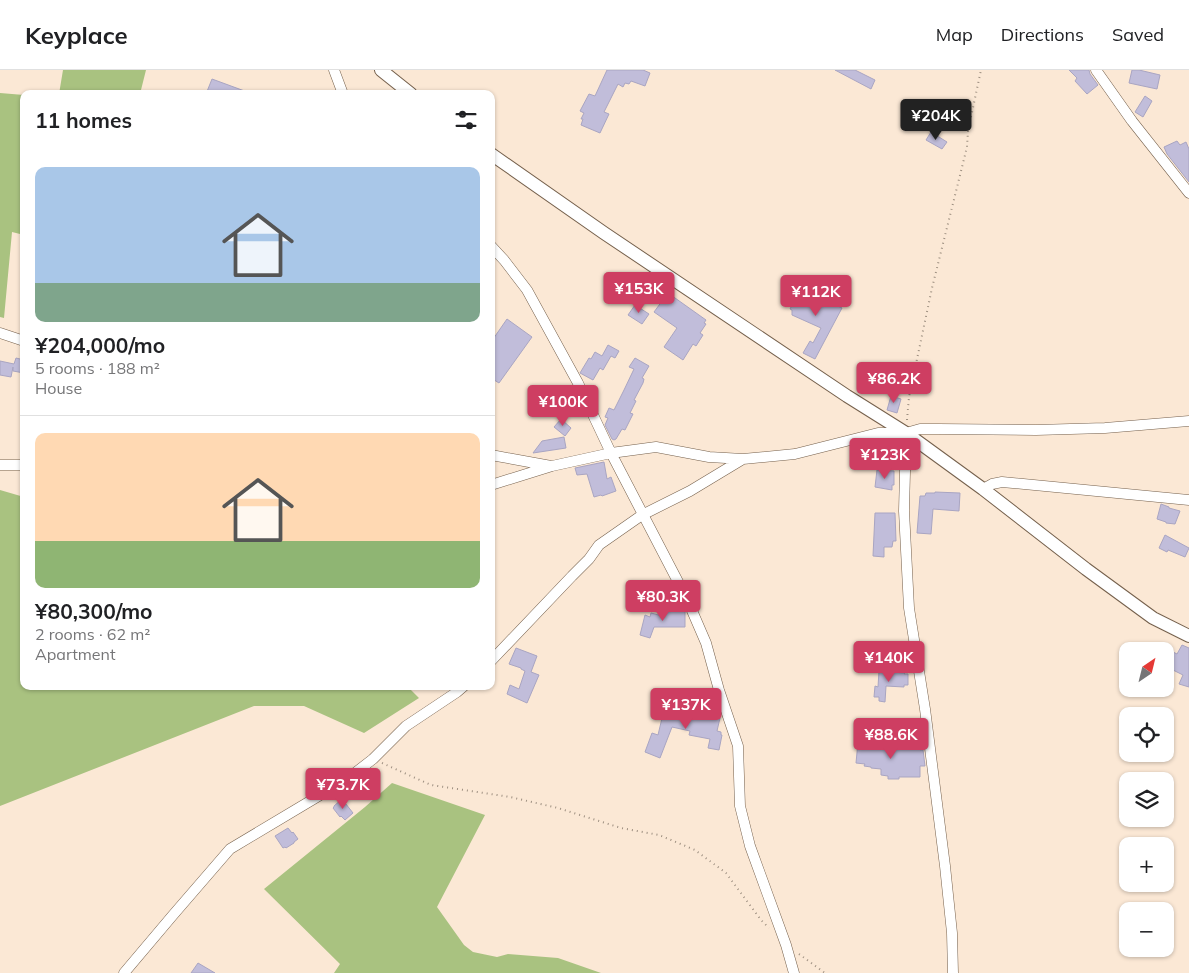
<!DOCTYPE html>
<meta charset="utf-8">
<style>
:root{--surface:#fff;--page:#f2f2f2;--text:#202124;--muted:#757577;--line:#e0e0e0;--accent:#ce3e62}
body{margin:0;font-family:Mulish,sans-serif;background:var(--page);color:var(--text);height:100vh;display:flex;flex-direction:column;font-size:19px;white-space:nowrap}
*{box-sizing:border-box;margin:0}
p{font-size:16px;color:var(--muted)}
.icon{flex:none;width:28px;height:28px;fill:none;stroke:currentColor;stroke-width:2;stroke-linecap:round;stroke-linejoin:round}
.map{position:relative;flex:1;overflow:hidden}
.details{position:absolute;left:20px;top:20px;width:475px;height:600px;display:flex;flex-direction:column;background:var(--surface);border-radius:10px;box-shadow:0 1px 4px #0004}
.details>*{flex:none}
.needle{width:32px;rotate:35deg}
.buttons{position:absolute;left:1119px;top:572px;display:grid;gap:10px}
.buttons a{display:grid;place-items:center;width:55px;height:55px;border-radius:10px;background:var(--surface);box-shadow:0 1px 4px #0004;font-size:25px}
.price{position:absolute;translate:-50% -42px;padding:0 11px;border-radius:5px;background:var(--accent);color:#fff;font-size:16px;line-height:32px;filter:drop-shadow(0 1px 2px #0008)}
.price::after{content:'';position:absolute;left:50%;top:30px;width:15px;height:11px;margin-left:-8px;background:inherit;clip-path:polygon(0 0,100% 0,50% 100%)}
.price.selected{background:#222;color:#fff}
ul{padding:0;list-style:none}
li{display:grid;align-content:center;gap:10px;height:265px;padding:0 15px}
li+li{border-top:1px solid var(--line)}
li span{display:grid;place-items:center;height:155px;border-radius:10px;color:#555}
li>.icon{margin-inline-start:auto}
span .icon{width:90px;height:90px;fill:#fffc;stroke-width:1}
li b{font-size:21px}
h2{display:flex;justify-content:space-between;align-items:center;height:60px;padding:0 15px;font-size:21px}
header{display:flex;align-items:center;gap:30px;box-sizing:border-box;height:70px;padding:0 25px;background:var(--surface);border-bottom:1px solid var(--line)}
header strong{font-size:24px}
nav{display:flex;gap:28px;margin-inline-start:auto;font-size:18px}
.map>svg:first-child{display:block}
</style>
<header>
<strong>Keyplace</strong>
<nav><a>Map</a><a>Directions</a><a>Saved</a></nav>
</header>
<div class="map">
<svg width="1189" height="903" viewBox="0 0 1189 903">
<rect width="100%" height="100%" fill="#fbe8d5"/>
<path fill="#a9c280" d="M63,0H146L140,24H59Z
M0,23L24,25V165L12,162L4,248L0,247Z
M0,420L24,427V616H407L419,628L364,663L304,636H254L0,736Z
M392,713L485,745L437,837L464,875L473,882L497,887L508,884L558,888L601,903H334L340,894L264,819L365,737Z"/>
<path fill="#c1bdda" stroke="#a9a5c2" d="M607,0H643L650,3L645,16L631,11L629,14L625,13L623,17L618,14L604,42L609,44L600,63L581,55L583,49H581L584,43L580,41L589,24L595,26Z
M835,0H855L875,10L871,19Z
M1069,0H1089L1090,4L1098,15L1087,24L1075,11L1077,8Z
M1132,0H1139L1160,5L1157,19L1129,13Z
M212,9L250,23V24H206Z
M1145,26L1152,31L1143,47L1135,42Z
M931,62L947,72L942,79L926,70Z
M1177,71L1180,75L1186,72L1189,79V112L1167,84L1164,77Z
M807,218L828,230L827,231L842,238L815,289L803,283L810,271L813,273L821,258L792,245V240L790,239L797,226L801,227Z
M668,223L706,250L704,253L706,254L700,263L703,265L696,276L693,274L683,290L664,277L677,258L654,242Z
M635,235L649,244L642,254L628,245Z
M507,249L532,267L499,313L491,308V272Z
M608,275L619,281L615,288L611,286L603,300L600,298L593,310L580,303L589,288L591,289L595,282L602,286Z
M16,288L24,290V303L13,301V297L11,307L0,305V291L14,294Z
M635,288L649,296L642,308L644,309L643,313L634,330L636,331L630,343L633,344L625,360L622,359L616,369L614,370L612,369L605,355L608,348L605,347L609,338L614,340L624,320L634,299L629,297Z
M883,297L903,303L898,320L887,317L888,313L879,311Z
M891,326L901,329L897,343L887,340Z
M561,349L571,358L565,366L554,357Z
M564,367L566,378L533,383L542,371Z
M604,392L607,409L611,407L616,421L602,426L601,425L594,427L587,404L577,405L575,398Z
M877,400L894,401V415H892V420L875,417Z
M935,422L960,423L959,441L933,439L931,464L917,463L920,426H925L926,423H935Z
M1161,434L1169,437V438L1180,441L1175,454L1166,453V452L1157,449Z
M875,443H895L896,471H893L892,477H884V487L873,486Z
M1165,465L1189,478L1185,487L1168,480L1167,482L1159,478Z
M679,540V541H685V557H654L650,568L640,565L645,545L650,547L651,543L662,546V541Z
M1182,575L1189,578V617L1179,614L1183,605L1165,596V578L1177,584Z
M516,578L537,586L531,602L539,605L527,633L507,624L510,615L519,619L525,601L521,599V598L509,594Z
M879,601L905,603L904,604H908V615H904V617L886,616L885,632L879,631V627H874L875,616L878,617Z
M676,639L720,648L717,661L721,662V665H722L719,680L708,678L710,669L689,665L690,661L672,657L660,688L645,682L652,663L658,665L663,644L674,647Z
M858,672L878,673L877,675L920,678V680H923L925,696H920V707H899V709H888V706L881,705V699L871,698V697L864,696L865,694L856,693Z
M342,729L353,743L345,750L341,746L340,747L333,738L334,737V736Z
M288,758L292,763L293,762L298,769L294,772V773L286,778L285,777L283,778L275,766Z
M198,893L215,903H191Z"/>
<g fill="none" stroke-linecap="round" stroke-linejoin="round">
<g stroke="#75604c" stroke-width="11">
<path id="minor" d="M334,0L343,24
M1096,0L1132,51L1189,123
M491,176L504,190L527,220L578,313L611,383L687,529L706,573L719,620L738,676L740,736L750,776L786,875L794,903
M0,263L24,271
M906,363L904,441L909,538L925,639L945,796L952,863L953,903
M491,385L551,396
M0,395H24
M491,415L552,396L611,383L656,377L709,387L743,389L795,384L878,363H906L920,359H938L1036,360L1105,358L1189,351
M983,419L992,414L1002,412L1189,430
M491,591L572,506L589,489L599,475L642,445L690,421L743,389
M124,903L173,845L230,779L317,727L351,706L373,689L406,656L457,622L464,616"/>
</g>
<g stroke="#75604c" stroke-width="14">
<path id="tertiary" d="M381,0L411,24
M491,84L604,163L847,326L906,363L983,419L1086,499L1153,548L1189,566"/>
</g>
<path stroke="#9d8f80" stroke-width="2" stroke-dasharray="1 4" stroke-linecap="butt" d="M907,350L909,327L932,218L967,77L968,61L981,0
M382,693L431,715L510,727L558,738L621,758L659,765L695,780L726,803L761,850L769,858
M799,884L825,903"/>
<use href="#minor" stroke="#fff" stroke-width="10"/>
<use href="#tertiary" stroke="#fff" stroke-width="12"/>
</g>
</svg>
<div class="buttons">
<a><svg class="needle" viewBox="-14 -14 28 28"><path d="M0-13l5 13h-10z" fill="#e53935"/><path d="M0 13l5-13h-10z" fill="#757577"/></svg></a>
<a><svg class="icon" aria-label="locate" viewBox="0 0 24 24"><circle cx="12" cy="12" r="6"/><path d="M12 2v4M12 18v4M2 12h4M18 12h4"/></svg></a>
<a><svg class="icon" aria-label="layers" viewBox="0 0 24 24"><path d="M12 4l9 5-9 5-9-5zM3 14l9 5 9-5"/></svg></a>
<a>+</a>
<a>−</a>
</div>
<b class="price selected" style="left:936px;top:71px">¥204K</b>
<b class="price" style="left:639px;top:244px">¥153K</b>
<b class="price" style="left:816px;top:247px">¥112K</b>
<b class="price" style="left:894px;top:334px">¥86.2K</b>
<b class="price" style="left:563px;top:357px">¥100K</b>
<b class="price" style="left:885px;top:410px">¥123K</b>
<b class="price" style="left:663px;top:552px">¥80.3K</b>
<b class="price" style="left:889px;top:613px">¥140K</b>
<b class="price" style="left:686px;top:660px">¥137K</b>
<b class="price" style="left:891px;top:690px">¥88.6K</b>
<b class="price" style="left:343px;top:740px">¥73.7K</b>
<section class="details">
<h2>11 homes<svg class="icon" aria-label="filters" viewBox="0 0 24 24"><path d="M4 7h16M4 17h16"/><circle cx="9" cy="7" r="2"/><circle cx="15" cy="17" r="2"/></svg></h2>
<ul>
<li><span style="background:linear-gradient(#a9c7e8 75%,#7fa58c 0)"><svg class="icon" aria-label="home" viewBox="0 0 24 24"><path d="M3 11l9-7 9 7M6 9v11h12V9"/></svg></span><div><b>¥204,000/mo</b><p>5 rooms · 188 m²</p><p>House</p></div></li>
<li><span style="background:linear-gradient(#ffd9b3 70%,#8fb573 0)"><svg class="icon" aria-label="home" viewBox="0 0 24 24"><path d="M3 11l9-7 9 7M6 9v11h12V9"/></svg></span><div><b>¥80,300/mo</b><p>2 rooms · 62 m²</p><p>Apartment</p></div></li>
</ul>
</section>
</div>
